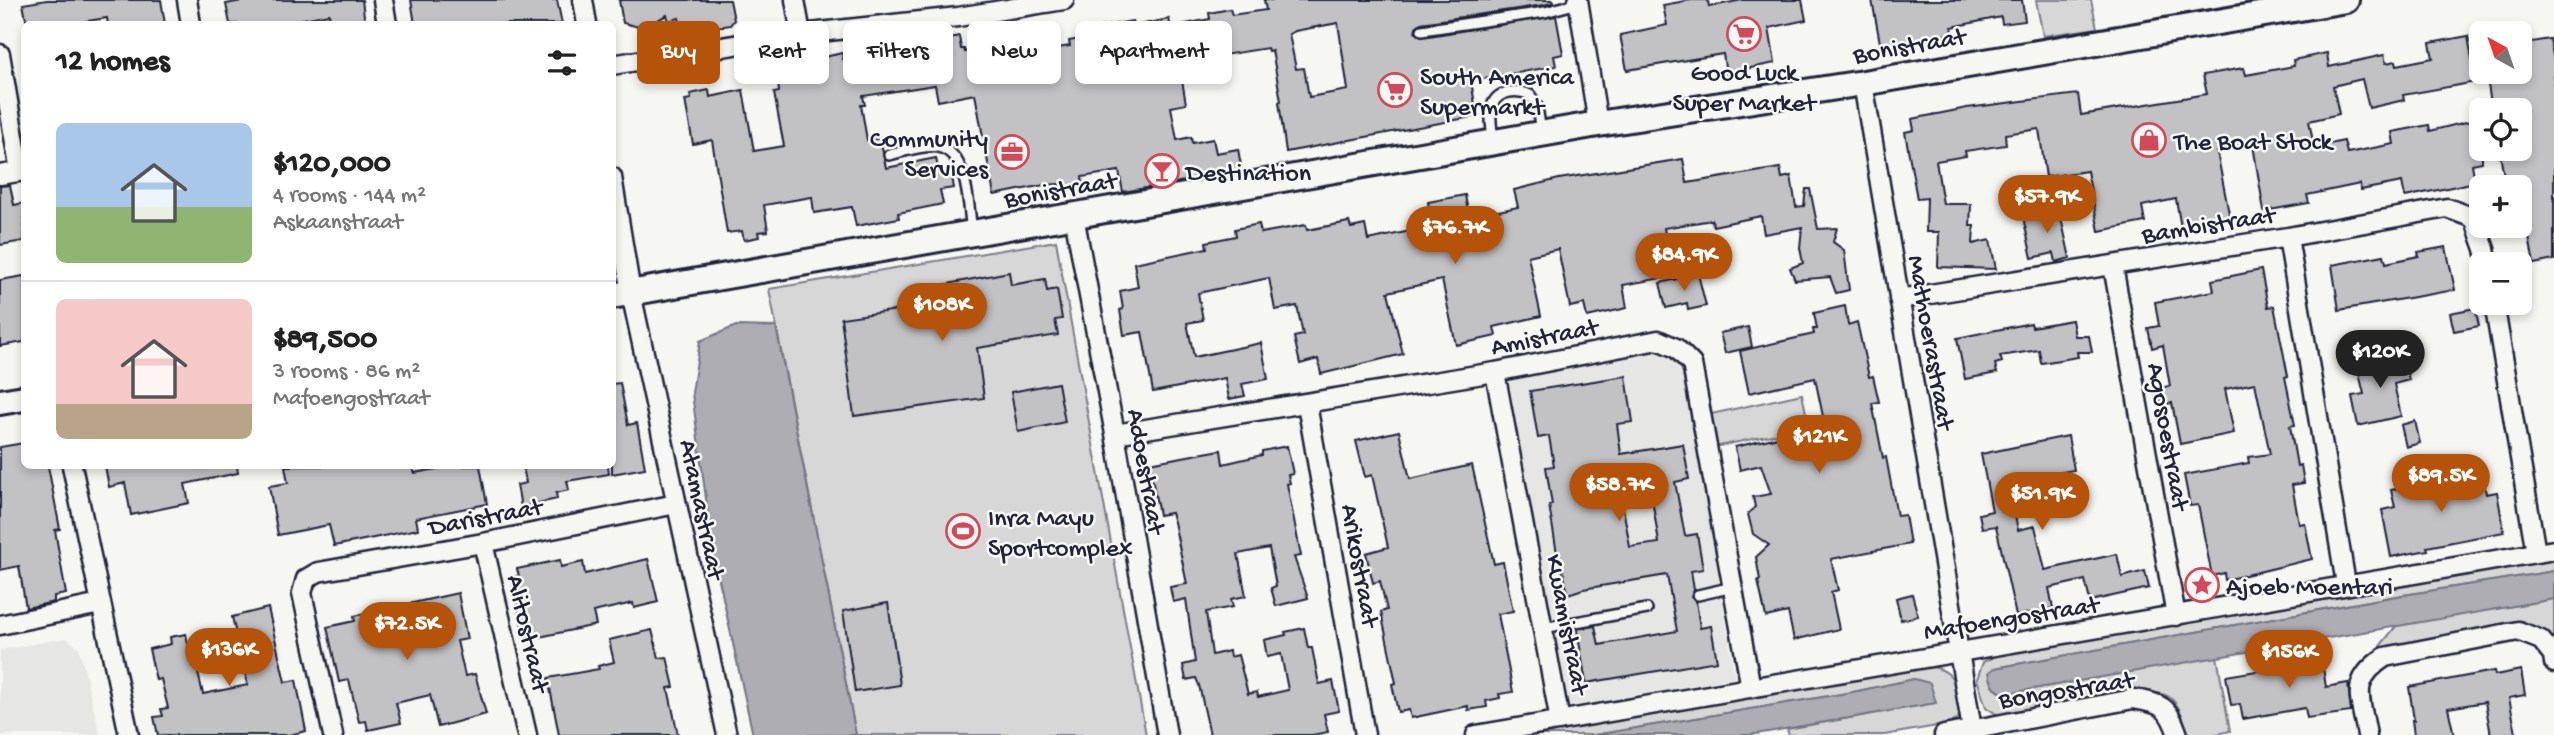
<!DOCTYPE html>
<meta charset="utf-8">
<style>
:root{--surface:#fff;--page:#f2f2f2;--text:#222;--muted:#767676;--line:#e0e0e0;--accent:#b45309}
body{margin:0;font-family:"Gochi Hand",sans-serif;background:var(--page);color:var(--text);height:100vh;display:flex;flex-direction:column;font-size:26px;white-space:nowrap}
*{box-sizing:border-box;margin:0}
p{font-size:23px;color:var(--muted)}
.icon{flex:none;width:38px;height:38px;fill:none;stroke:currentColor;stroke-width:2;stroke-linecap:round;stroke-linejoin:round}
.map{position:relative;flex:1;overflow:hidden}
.drawer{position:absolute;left:21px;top:21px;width:595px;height:448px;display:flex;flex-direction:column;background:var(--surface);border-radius:10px;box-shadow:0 4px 10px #0003}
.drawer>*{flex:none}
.banner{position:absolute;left:637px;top:21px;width:665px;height:63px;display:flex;gap:14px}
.needle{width:46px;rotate:320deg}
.tools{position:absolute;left:2469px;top:21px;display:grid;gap:14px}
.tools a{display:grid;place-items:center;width:63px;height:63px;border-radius:10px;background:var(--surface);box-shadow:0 4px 10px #0003;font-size:35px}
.price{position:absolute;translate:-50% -60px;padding:0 16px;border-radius:24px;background:var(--accent);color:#fff;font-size:23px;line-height:46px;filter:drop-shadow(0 2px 4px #0008)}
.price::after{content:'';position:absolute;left:50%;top:42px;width:21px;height:16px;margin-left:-10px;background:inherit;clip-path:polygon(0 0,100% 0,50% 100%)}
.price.current{background:#222;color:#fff}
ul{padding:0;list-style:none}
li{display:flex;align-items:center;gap:21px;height:175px;padding:0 35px}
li+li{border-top:2px solid var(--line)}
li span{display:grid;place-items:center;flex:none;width:196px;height:140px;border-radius:10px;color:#555}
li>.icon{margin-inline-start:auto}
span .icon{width:84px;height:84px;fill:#fffc;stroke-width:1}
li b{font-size:30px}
h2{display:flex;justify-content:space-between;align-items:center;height:84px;padding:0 35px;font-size:30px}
.chip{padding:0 24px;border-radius:10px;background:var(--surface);box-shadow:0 4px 10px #0003;font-size:24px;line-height:63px}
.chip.current{background:var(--accent);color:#fff}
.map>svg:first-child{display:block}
</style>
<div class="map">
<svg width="2554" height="735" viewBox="0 0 2554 735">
<rect width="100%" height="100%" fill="#f6f6f2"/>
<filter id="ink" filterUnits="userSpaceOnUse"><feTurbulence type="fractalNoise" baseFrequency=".0143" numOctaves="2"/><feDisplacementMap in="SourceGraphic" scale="14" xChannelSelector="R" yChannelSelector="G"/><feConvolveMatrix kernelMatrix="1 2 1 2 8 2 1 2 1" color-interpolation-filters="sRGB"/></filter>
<g filter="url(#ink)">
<path fill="#e6e6e4" d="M1653,352L1664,354L1674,359L1686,377L1735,678L1567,707L1509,380Z
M66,638L79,648L100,735H0V650Z"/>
<path fill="#d7d7d7" stroke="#7c7c89" stroke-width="2" d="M2036,0H2091L2097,28L2043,36Z
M1056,241L1146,735H856L769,289Z
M1802,394L1809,427L1714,447L1707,415Z
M2554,558V571L2391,597L1995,668L2004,694L2217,656L2230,731L2213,735H2187C2184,722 2181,705 2169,697C2148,681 2029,710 1999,716L1986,707L1977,679L1983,662L1998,655Z
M2554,599V639L2524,625L2376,651L2397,625Z
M1932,667C1957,671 1965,696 1958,719L1949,724L1884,735H1789L1787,729L1935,703L1914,679L1853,692L1594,735H1519Z"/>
<path fill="#adadb3" stroke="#757583" stroke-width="2" d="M736,326L776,327L856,735H753L713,552L692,393L700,341Z
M2554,571V599L2004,694C1993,689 1991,684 1989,672L1995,668L2391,597Z
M1914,679L1930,683L1936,703L1750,735H1594L1853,692Z"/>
<path fill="#c2c2c4" stroke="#22223b" stroke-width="2" fill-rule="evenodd" d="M47,0H161L165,24H108L107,18L69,24H27L23,4Z
M247,0H362L365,24H331L329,14L283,23L284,24H230L226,4Z
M411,0H557L562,24H415Z
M619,0H730L734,20L730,25L682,32L679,18L669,21L667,15L643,28L623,23Z
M1264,0H1553L1554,2L1544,5L1421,23L1416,27L1415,32L1423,37L1556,16L1563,54L1554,56L1556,66L1471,81L1477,116L1286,152L1279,102L1281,101L1272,50L1268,51L1267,48L1179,62L1186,104L1171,107L1177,140L1191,137L1192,143L1213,139L1216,153L1238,149L1242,171L1123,192L1119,171L1082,177L1083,185L1061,189L1059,184L1044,185L994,195L975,94L938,101L935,85L863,96L865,105H861L867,140L880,138L886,168L936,158L939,174L951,171L954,188L940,190L943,204L898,213L899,218L856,226L852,207L814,213L812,197L764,205L768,231L758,232L759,237L744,240L742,231L727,233L712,140L693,144L685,100L691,99L690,94L709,90L710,97L743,90L754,151L784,146L774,93L779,92L778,83L823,74L820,58L842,53L843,59L856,57L858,66L893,60V63L929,55L927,43L959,36L961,49H964L965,52L1026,41L1028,53L1070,46L1069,41L1101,35L1099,27L1133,21L1134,26L1169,19L1171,27L1210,19L1209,13L1230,9L1232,15L1266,10ZM1338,23L1348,90L1309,97L1304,68L1296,69L1289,34L1295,31Z
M1691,0H1708L1709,7L1742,0H1802L1806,20L1769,28L1775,63L1726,73L1723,54L1627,70L1620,35L1667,25L1663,5Z
M1872,0H2022L2025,21L2002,24L2001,17L1952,27L1953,33L1881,48Z
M2468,36L2476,82L2403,95L2404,100L2369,108L2362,79L2333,86L2339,114L2309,121L2314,147L2344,141L2347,153L2394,144L2392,132L2429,125L2430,131L2482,118V162L2472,164L2475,182L2405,197L2402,182L2361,190L2360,184L2307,195L2309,203L2264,211L2253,145L2217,152L2230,219L2181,228L2176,199L2142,206L2145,222L2099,231L2087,171L2046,177L2039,129L2005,134L2006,145L1965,151L1966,156L1936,161L1943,204H1971L1970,226H1974L1973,244L1990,240L1996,269L1938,267L1939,232H1926L1927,198L1917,199L1905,132L1914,130L1912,119L1967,108L2078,94L2081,115L2207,94L2203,75L2244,68L2246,75L2294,66L2293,60L2327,53L2329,67L2384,55L2386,63L2396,61L2397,65L2433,58L2430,43Z
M2550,39L2554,61V260L2534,264L2520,187H2506L2499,149H2520V110H2492L2486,72H2520V44Z
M1683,159L1687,183L1780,168L1782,178L1791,176L1796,207L1804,206L1806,189H1810L1818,229L1837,228L1833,242L1844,250L1849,290L1836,293L1830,277L1795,280L1790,268L1803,263L1800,248L1802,227L1764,234L1761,216L1713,226L1712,220L1664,228L1673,276L1623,285L1627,308L1587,317L1584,304L1570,307L1558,249L1528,256L1541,316L1494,327L1496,336L1456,345L1442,280L1388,292L1403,354L1321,374L1318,359L1300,364L1294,337L1303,335L1297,306L1275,310L1269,278L1198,293L1203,320L1187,323L1194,357L1261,343L1268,379L1242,384L1245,396L1229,399L1225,378L1153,392L1142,332L1124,335L1120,310L1123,309L1120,291L1138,287L1134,263L1207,248L1206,242L1236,236L1235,229L1259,224L1261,233L1306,225L1307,230L1349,222L1351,228L1365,225L1368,240L1420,229L1419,224L1431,221L1428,202L1465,195L1469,217L1518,207L1514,190L1559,179Z
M10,185L14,205L24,203V241L0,245V186Z
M2059,209L2070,258L2056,262L2054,253L2032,258L2023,217Z
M2446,247L2455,290L2339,310L2332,265L2384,255L2386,263L2419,256L2418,252Z
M2261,270L2268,307L2274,306L2288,376L2285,377L2295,425L2290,426L2297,466L2301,465L2304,483L2292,485L2299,524L2305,523L2312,559L2225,580L2224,573L2212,576L2198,505L2190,506L2184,475L2249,463L2248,457L2270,454L2255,383L2225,389L2234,433L2180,444L2172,403L2161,405L2158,388L2170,386L2163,345L2152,348L2148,328L2159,326L2155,302L2214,291L2212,280Z
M1009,272L1011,285L1045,279L1047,291L1057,289L1062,319L1055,320L1058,335L977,348L984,398L854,416L841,318L941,304L937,286Z
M1698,274L1706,306L1688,310L1687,303L1666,308L1660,283Z
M24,276V342L0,346V280Z
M1845,306L1848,325L1857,322L1869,377L1873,376L1879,402L1872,403L1883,458L1886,457L1897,516L1905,515L1910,544L1831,559L1838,590L1831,592L1839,629L1794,640L1788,612L1766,617L1758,581L1760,580L1756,557L1769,545L1753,534L1748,514L1755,507L1753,497L1771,494L1761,465L1740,470L1735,447L1825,426L1815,378L1749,393L1740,351L1814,334L1813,329H1817L1814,313Z
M2475,308L2479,326L2454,331L2450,313Z
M2072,320L2075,336H2089L2092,352H2077L2078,357L2041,363L2039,350L2000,356L2002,362L1995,364L1997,373L1965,379L1957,338L2031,323L2032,327Z
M1748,327L1752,347L1725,353L1720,333Z
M2403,355L2409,380L2394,384L2401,416L2358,426L2352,396L2364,394L2357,365Z
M1626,376L1633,422L1617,424L1621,454L1683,444L1689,479L1675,482L1685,536L1697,534L1703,569L1691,571L1694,590L1691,596L1696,601L1700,628L1711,626L1717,661L1586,683L1577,629L1595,626L1599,645L1677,631L1667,575L1583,589L1568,594L1562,566H1559L1549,505H1552L1546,467L1554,466L1549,436L1538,438L1530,391ZM1650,486L1659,543L1630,547L1620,491Z
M620,383L628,425L637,423L645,468L612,474V384Z
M1058,383L1065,422L1018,432L1011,392Z
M2415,421L2420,443L2406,447L2401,425Z
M1399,431L1410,479L1472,465L1494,564L1503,562L1513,611L1498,614L1513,692L1499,694L1500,698L1486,701L1487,707L1468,710V706L1411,718L1409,710L1398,712L1392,684L1396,683L1381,612L1387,610L1380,581L1373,583L1366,553L1388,547L1372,475L1365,477L1356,441Z
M2068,436L2074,470L2040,476L2041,480L2009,486L2018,530L2035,526L2045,570L2117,554L2122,577L2145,571L2149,588L2090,601L2085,580L2049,588L2053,608L2016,616L1996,526L1982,528L1979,514L1992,511L1981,454Z
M24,443V466H48L60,529L55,530L66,594L54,596V602L26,608L19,566L0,570V447Z
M1287,446L1293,474L1288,475L1290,483L1287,484L1301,556L1294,557L1308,598L1276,606L1271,588L1276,586L1269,548L1238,554L1246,596L1231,599L1233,607L1206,612L1212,655L1229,651L1230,657L1238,655L1248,694L1257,692L1258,697L1288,690L1281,654L1267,657L1264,640L1286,635L1285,632L1304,628L1308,648H1312L1319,684L1333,681L1339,711L1324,714L1328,732L1312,735H1210L1199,685L1196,678L1186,680L1183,665L1195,662L1186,599L1173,602L1170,587L1187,584L1174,522L1171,513L1159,515L1149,463L1221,450L1223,464L1262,455V451Z
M105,466H237L238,473L185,484L189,503L131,515L125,483L109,487Z
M285,466H413L414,473L453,466H480L487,504L416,518L418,529L334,546L329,525L278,535L269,486L288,483Z
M523,466H608L609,474L567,481L569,490L556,493L557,499L521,507L517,485L526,483Z
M2482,470L2486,494L2497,492L2504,532L2427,547L2428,550L2391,557L2382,510L2395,507L2391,490Z
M648,559L658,602L634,608L633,603L593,612L596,625L525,640L512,577L519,576L517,569L560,560L561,567L583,562L585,574Z
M458,593L467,639L457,641L465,676L475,674L486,714L438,727L430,695L396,703L401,723L368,730L366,721L359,722L349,680L339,682L327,627L355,621L354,616Z
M1912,594L1918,616L1901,620L1896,598Z
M888,603L900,685L855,692L843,611Z
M268,608L285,682L296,680L306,731L289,735H158L154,717L163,716L161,709L168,708L161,679L156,680L149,649L171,644L170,637L186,634L188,644L191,643L203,694L248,685L232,617Z
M652,630L659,658L667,657L674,687L668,688L678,735H559L548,678L599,669L598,666L614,662L609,640Z
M2320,649L2326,687L2348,683L2351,712L2307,718L2305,708L2243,719L2240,704L2231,705L2226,676L2299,664L2297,652Z
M2521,670L2525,695L2509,698L2516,733L2491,735L2485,702L2448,708L2454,735H2414L2412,720H2414L2409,687L2494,671L2495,675Z"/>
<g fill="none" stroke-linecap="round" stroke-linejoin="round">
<g stroke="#22223b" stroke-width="14">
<path id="lane" d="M1422,30L1545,12L1578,3
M1493,140C1492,130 1489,116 1492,106C1497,90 1518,89 1530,95L1537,106L1541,133
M889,155C903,152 924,144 938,147C969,153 968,206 972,232
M1698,595L1733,587
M1543,628L1647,609"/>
</g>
<g stroke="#22223b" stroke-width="23">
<path id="street" d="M187,0L191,24
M383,0L387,24
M583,0L587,24
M795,0L801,34
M1578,0L1598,124
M0,54L20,172
M612,65L801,34L958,17L1064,0
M1863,83L1973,735
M0,175L24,171
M612,177L631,293L727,735
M1074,216L1115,434L1167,735
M2288,237L2346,584
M2113,266L2176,616
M1899,299L2288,237L2447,208L2474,218L2485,249L2488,264
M2494,303L2536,553
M1495,372L1560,721
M1307,404L1365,735
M1115,434L1495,372L1658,340L1676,348L1692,364L1751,688
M72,466L129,735
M483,543L527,735
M0,625L100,604
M333,735L302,593L306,579L318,572L483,543L676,504
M1476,735L2554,550
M1944,735L2133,699C2162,703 2169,707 2178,735
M2367,735C2361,698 2348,681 2385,657L2518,631L2541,640L2553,655L2554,663"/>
</g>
<g stroke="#22223b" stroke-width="30">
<path id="secondary" d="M612,296L1598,124L1863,83L2346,0
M0,402L24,398"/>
</g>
<use href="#lane" stroke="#f6f6f2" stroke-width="9"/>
<use href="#street" stroke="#f6f6f2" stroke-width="18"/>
<use href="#secondary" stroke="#f6f6f2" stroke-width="24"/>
</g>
</g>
<defs>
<g id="supermarket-ring" transform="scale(1.75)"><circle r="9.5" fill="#f6f6f2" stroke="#d1495b" stroke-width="1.5"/><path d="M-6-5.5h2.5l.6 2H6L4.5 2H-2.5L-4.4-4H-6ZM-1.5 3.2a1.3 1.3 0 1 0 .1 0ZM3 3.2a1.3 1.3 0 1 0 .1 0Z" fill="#d1495b"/></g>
<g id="shop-ring" transform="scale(1.75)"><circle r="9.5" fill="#f6f6f2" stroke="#d1495b" stroke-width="1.5"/><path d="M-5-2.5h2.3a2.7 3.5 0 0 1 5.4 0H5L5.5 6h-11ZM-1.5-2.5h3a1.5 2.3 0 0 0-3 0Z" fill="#d1495b"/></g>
<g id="office-ring" transform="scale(1.75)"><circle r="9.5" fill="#f6f6f2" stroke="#d1495b" stroke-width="1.5"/><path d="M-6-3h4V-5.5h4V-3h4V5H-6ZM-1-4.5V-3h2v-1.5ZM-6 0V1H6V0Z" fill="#d1495b"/></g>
<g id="bar-ring" transform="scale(1.75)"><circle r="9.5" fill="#f6f6f2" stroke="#d1495b" stroke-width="1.5"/><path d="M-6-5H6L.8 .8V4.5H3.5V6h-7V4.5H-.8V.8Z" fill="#d1495b"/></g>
<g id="stadium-ring" transform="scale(1.75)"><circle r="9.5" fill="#f6f6f2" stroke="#d1495b" stroke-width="1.5"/><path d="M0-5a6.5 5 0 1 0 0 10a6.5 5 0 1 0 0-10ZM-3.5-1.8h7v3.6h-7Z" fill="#d1495b"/></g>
<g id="sight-ring" transform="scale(1.75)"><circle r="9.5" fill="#f6f6f2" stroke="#d1495b" stroke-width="1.5"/><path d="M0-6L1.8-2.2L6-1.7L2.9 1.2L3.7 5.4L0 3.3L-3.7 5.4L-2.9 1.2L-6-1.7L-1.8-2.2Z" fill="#d1495b"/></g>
</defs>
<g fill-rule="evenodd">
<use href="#supermarket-ring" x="1744" y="34"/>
<use href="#supermarket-ring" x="1395" y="90"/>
<use href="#shop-ring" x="2149" y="140"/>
<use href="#office-ring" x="1012" y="152"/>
<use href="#bar-ring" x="1162" y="171"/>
<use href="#stadium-ring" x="963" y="531"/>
<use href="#sight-ring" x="2202" y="585"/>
</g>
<g text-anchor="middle" stroke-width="5" stroke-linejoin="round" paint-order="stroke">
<g font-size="26" fill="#22223b" stroke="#f6f6f2">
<text transform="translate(1909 44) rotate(-10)" y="9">Bonistraat</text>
<text transform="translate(1060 188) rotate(-10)" y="9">Bonistraat</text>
<text transform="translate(2208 223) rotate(-9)" y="9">Bambistraat</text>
<text transform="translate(1544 335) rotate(-11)" y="9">Amistraat</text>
<text transform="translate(1933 342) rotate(80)" y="9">Mathoerastraat</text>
<text transform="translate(2170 436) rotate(80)" y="9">Agosoestraat</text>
<text transform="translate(1148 471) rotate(80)" y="9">Adoestraat</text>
<text transform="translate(704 509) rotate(78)" y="9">Atamastraat</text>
<text transform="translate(485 515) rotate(-11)" y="9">Daristraat</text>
<text transform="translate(1362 565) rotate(80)" y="9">Arikostraat</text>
<text transform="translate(2011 616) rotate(-9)" y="9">Mafoengostraat</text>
<text transform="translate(1569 624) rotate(79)" y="9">Kwamistraat</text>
<text transform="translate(530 633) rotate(77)" y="9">Alitostraat</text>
<text transform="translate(2066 688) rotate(-9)" y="9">Bongostraat</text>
</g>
<g font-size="26" fill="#22223b" stroke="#f6f6f2" text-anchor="start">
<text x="1744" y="80" text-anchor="middle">Good Luck<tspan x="1744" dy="30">Super Market</tspan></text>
<text x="1420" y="84">South America<tspan x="1420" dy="30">Supermarkt</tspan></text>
<text x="988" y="146" text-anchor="end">Community<tspan x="988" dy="30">Services</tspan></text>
<text x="2174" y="149">The Boat Stock</text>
<text x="1186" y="180">Destination</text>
<text x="988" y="525">Inra Mayu<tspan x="988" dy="30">Sportcomplex</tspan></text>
<text x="2226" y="594">Ajoeb Moentari</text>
</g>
</g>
</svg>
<div class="tools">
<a><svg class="needle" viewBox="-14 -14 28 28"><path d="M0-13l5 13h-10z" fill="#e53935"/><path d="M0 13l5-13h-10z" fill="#767676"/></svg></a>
<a><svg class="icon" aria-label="locate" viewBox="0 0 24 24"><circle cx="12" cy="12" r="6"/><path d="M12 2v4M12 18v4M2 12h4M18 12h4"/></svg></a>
<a>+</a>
<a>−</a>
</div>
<b class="price" style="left:2047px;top:235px">$57.9K</b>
<b class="price" style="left:1455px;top:266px">$76.7K</b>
<b class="price" style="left:1684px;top:293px">$84.9K</b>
<b class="price" style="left:942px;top:343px">$108K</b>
<b class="price current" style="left:2380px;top:390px">$120K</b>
<b class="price" style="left:1819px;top:475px">$121K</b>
<b class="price" style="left:2441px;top:514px">$89.5K</b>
<b class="price" style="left:1619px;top:523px">$58.7K</b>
<b class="price" style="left:2042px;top:532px">$51.9K</b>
<b class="price" style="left:407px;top:662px">$72.5K</b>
<b class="price" style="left:229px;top:688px">$136K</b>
<b class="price" style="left:2289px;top:690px">$156K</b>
<div class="banner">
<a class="chip current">Buy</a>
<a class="chip">Rent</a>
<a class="chip">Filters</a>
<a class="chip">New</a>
<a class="chip">Apartment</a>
</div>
<section class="drawer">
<h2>12 homes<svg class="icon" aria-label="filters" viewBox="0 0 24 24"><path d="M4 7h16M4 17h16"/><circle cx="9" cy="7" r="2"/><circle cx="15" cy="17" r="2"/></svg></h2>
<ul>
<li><span style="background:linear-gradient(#a9c7e8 60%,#8fb573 0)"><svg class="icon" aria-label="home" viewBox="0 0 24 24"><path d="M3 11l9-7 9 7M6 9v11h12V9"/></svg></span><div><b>$120,000</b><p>4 rooms · 144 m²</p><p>Askaanstraat</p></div></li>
<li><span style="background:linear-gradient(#f6c9c9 75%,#b9a48a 0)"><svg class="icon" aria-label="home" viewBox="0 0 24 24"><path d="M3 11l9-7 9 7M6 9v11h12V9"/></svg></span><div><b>$89,500</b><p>3 rooms · 86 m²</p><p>Mafoengostraat</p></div></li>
</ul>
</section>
</div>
